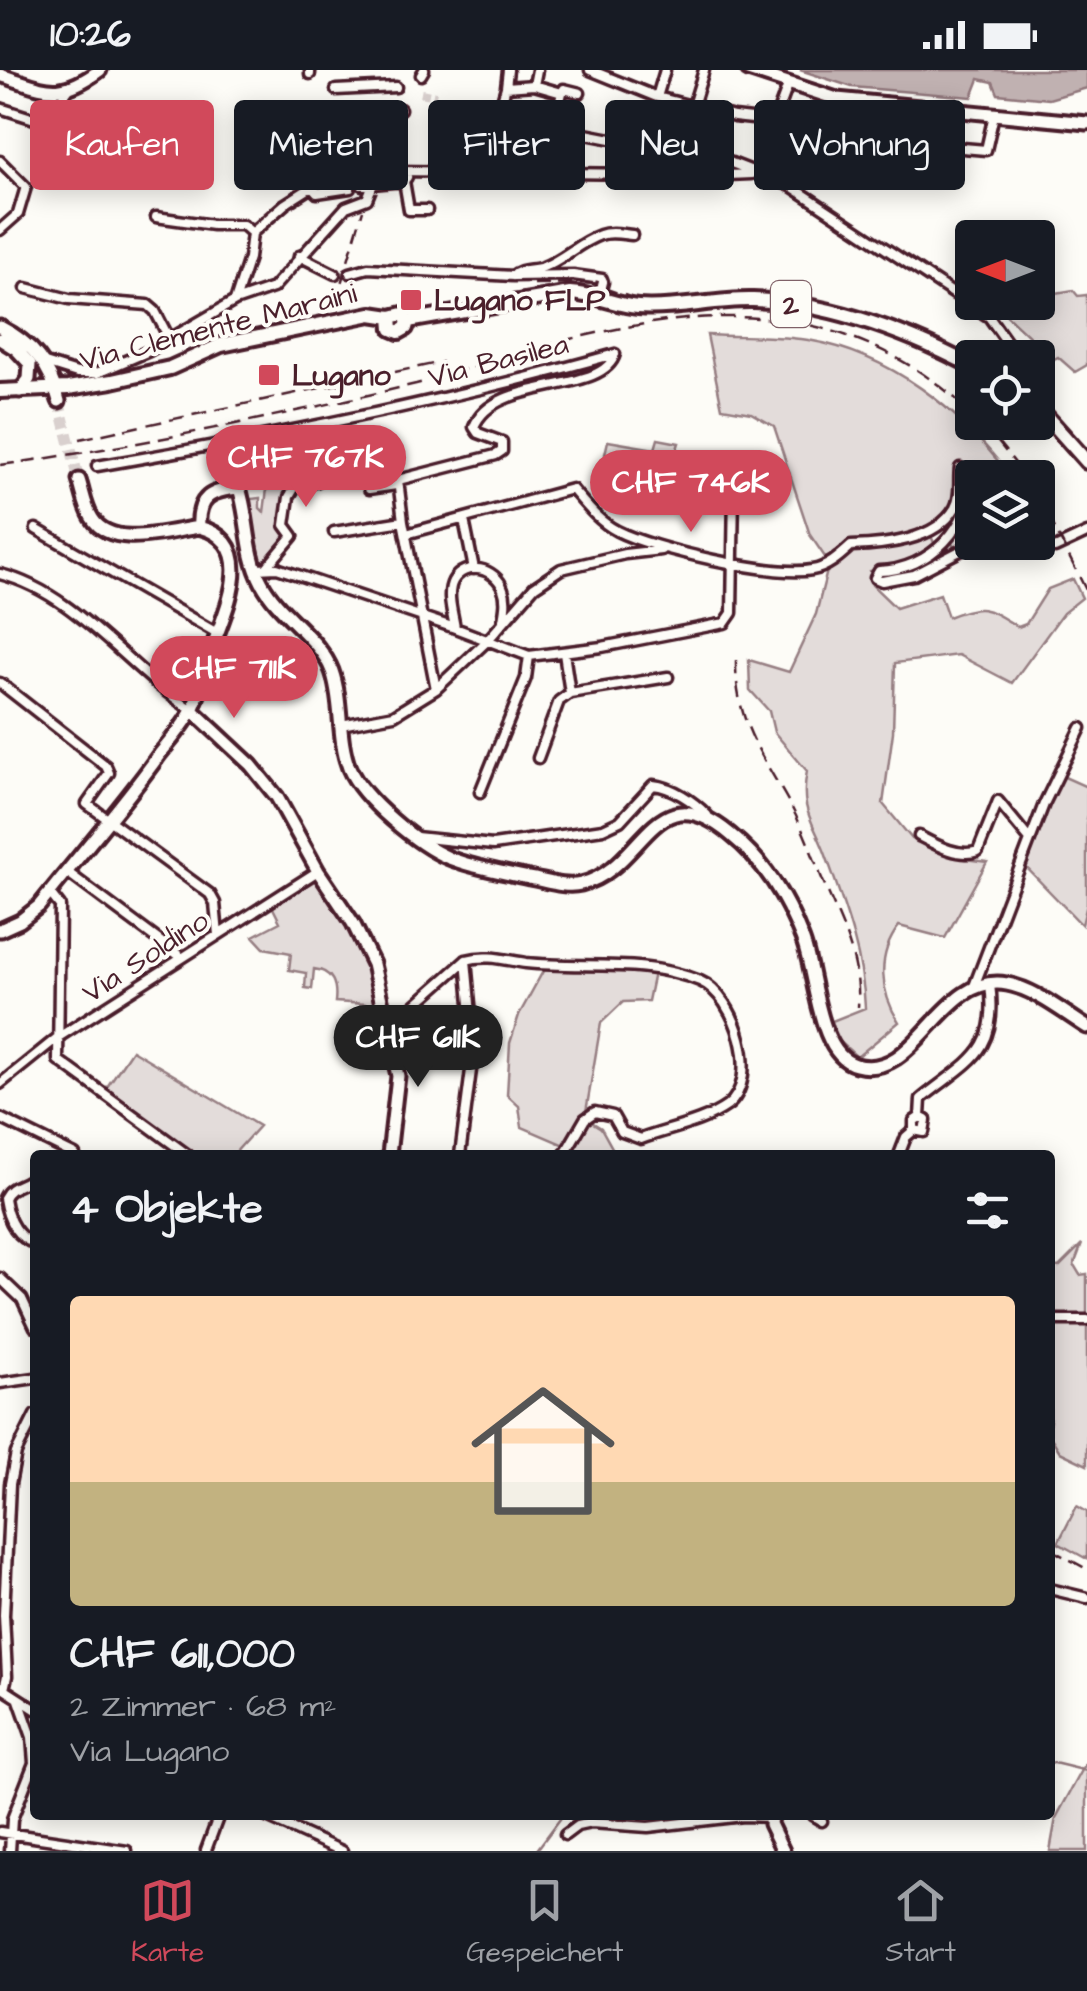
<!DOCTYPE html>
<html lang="de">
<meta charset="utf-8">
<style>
:root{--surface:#171b24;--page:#20242c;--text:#f1f3f6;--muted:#9ea1a6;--line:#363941;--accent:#d1495b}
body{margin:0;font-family:"Architects Daughter",sans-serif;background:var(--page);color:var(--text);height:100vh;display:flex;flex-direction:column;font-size:38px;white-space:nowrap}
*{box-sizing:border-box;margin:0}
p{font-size:32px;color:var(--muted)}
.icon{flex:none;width:55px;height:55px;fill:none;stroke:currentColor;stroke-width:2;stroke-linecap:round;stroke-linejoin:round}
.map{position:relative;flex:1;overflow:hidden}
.sheet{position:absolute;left:30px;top:1080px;width:1025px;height:670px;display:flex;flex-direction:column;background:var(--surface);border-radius:10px;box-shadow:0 5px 25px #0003}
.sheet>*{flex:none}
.banner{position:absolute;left:30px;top:30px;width:1028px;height:90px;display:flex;gap:20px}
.needle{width:65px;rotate:270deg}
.controls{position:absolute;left:955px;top:150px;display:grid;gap:20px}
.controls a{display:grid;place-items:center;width:100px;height:100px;border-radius:10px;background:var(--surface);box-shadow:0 5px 25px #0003;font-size:50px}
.price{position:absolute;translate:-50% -85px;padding:0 22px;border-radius:35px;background:var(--accent);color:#fff;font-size:32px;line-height:65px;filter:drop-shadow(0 2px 5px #0008)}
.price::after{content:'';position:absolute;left:50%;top:60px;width:30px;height:22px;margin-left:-15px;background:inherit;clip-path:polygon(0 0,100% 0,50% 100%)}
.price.selected{background:#222;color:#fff}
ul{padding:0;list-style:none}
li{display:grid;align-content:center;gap:20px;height:530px;padding:0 40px}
li span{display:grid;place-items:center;height:310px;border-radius:10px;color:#555}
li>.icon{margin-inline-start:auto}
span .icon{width:180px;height:180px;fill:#fffc;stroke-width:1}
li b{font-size:42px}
h2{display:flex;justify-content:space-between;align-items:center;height:120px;padding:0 40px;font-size:42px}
.chip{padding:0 35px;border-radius:10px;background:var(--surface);box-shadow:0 5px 25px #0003;font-size:35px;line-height:90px}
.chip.selected{background:var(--accent);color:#fff}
.status{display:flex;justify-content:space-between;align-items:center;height:70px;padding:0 50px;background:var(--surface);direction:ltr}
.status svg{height:28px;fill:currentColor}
.dock{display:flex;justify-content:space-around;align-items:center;height:140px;border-top:2px solid var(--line);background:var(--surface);font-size:28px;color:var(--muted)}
.dock a{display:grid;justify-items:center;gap:5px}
.dock .selected{color:var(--accent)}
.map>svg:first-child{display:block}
</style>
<div class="status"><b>10:26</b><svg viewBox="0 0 49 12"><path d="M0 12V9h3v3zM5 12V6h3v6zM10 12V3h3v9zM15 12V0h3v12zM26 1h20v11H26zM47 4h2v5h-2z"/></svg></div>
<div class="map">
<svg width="1087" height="1781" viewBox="0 0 1087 1781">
<rect width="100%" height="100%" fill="#fdfcf7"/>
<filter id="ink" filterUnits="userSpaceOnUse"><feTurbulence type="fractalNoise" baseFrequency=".01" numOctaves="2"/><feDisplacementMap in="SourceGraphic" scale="20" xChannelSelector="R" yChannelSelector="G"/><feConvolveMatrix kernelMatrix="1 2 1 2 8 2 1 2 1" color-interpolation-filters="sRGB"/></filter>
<g filter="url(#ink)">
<path fill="#e3dcda" stroke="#967e82" stroke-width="2.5" d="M1073,220L1078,226L1087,225V295L1075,302L1058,287L1054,289L1050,286L999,238V233L1038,232V226Z
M707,265C740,267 776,265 808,270C891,284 960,340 1009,405L972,408V472L957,482L948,467L970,423L964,399C954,455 939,454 892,475L931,466L935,475L902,496L870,501L872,515L896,538L940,524L948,547C983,533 987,538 1018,557L1026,554L1048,519L1073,509L1082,528L1063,543L1012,613L958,585L895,593L893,662L883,734L912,769L965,789L987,792L945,868L899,856C876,886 880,922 899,952L857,987L836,968L832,951L865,938C863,885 845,838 827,788C814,751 799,742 807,701L774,662L769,641L750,620L749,590L789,602L816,544L829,493L810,465L774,356L751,343L722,338Z
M658,369L679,373L671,397L605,384L608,371L655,379Z
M291,417L283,460L289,465L266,492L262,491L252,453L251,429L260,428V438L264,442L267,419Z
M1060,705L1087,717V834L1082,855L1023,794Z
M318,801L373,894L389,958L383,967L374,941L365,940V934L335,932C337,915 333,901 314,899L312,919L305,918L306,903L289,900L291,883L264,878L253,866L280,852L270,832Z
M547,894L655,898L648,931L623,932L601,953L585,1048L601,1058L616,1085H579L569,1077L522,1057L519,1036L507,1025L510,973L519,945Z
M132,980L259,1056L233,1085H195L105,1020Z
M1082,1174L1074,1195L1080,1205L1087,1204V1395L1060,1382L1050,1366V1196L1059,1197Z
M1077,1436L1087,1442V1489L1058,1473Z
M1087,1691V1781H1050L1056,1748Z"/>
<path fill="#c0b1b1" stroke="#91777b" stroke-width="2.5" d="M800,0H1087V18L1049,29L998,24L993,12L979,9L972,27L852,17Z"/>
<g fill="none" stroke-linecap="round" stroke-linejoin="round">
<path stroke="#91777b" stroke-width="2.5" d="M1050,1692L1087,1701
M536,1781L563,1745"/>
<path stroke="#d9d0ce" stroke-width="8" stroke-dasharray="8 4" stroke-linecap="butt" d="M421,23L436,26"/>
<path stroke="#d9d0ce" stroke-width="11" stroke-dasharray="11 5.5" stroke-linecap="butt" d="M59,331L79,410"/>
<g stroke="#4a1f2b" stroke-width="15">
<path id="street" d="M310,0V4
M590,0L657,27L734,47L833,58L892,72L986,80L993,49
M421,5L424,0
M534,15L537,0
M506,17L508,0
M336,20L396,17
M562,23L564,19L580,23
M657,27L665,0
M693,36L704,0
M0,38L44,52L69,19
M555,49L562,23L534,15L506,17L499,41L565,60L729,92L791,116L989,247L1018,288
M774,53L788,15
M0,91L26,117L18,144L0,160
M396,101L728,105L751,104L754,100
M407,107L404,111L409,140H427
M362,115L404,111
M350,118L317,123L310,115L340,86L400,39
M156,147L213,155H243L252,163
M299,186L335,204
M350,203L368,198L513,206L573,205L602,209L603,212
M513,206C521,198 531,201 543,197C564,189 578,173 600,165C610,161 622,164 632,165
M26,218L69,229L148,235L155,241L170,270
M235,231L249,188L252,163L285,134L310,118
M45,293L77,303H97L149,281L235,231L273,218L346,137L367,129L373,114
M235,371L242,403L239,418
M97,396C271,366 445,332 615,284
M369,419L396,415
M464,450L474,499
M36,459L217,563
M334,462L403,451
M406,464L572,419C585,434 598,451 617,461C652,479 774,507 812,500C827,498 840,486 851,476C884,475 936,471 955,438C962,425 958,411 960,398L969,405C974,456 929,500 879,501L875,508L882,511L914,505L977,472
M1023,472L1055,478L1087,463
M267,497L293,466L285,455L289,427L295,417L315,412L391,379
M256,499L277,498L455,558L529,586L526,608L480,722
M0,504C76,523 128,599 192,640
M455,558C453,544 446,524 453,511C465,490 496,498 503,519C507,529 505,539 503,550
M564,583L570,623L668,607
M529,586L602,577L725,553L732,543L734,420
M0,613L106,696L109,703L87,734L210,824L215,833L218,865
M436,619L403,451L398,410L496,385L502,381V372L478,363L474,357C494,305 603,326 615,284
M341,655L394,645L436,619L487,571L534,517L561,499L625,484L661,480
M538,688L559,631L570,623
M919,766C936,775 959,788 978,781L998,731L1030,770
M416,767L493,775L603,759L620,751L653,715C673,717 693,731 707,745
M67,802L181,887
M49,822L60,836L58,990L188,1085
M466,890C487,884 505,890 526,893C584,899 644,888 700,911C736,926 762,1009 727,1036C703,1053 668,1059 641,1069L622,1062L613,1046L595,1042L585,1049L564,1085
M973,919L1044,734L1081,658
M389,958L466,890L474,977L460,1085
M0,1014L57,968L318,801
M920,1047L921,1029C969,990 999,983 990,914
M0,1048L75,1085
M899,1085L906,1067L914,1060V1051L920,1047L926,1050L924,1062L914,1060
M35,1104C26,1117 11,1113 4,1128C7,1148 15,1167 35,1174
M0,1208L22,1229L35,1257
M1050,1250H1087
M0,1313L35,1308
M1050,1519L1087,1528
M4,1619L7,1606L4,1545L10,1414L16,1383L35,1345
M4,1619L35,1639
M262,1745L342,1781
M812,1745L822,1751
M0,1762L127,1781
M565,1765L577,1756L591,1753L648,1757L743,1746L771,1747
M206,1780L219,1745
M10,1781L12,1749L34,1693L32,1667L19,1630"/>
</g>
<g stroke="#4a1f2b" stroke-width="19">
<path id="secondary" d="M748,0L837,29L1087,53
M0,5C46,19 58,31 100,0
M0,257C33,274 50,295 59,331
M0,269L16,279L30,294L29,309L20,321
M79,410C83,422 85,437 92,448C111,480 169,461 199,457
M199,457C197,427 211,420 239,418C249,448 246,484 262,513C279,545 319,567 332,601C343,632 337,667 349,698C362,729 418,775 449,788C474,798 503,802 529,808C546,811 565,818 581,814C645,799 653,700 730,764C765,792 786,827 802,868C816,901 817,985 856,995C918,1012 940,902 1007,914C1035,919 1063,942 1087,957
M192,640L251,695L277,727L318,801L353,853L373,894L398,1006L389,1085
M0,860L20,851L39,836C79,785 122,737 159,685C170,671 183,657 191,642C201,622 206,597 213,576C225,540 260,473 199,457
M771,1745L770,1754L783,1781"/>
</g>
<g stroke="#4a1f2b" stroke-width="20">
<path id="primary" d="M408,251L570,223C594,224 615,235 638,237C676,240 715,229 753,230C829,233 905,261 972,296
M0,321L68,318L112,311L170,298L221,275L371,244L391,247L403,244L408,251L406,258L399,262L392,259L391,247
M1038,337L1087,392"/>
</g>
<use href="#street" stroke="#fdfcf7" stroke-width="8"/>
<use href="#secondary" stroke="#fdfcf7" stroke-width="11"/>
<use href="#primary" stroke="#fdfcf7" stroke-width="12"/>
<path stroke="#4a1f2b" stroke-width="2.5" stroke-dasharray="15 8" stroke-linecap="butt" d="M534,214L589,213L633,228
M335,234L363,140
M982,352L1027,408
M80,369L442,292
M0,395C139,376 279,346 416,314C450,305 483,293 517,283C684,237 834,215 972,343
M1038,425L1087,522
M736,590C735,654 764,687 793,740C805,763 813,787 823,811C841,853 861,890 858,937
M1050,1479L1087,1499"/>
<g stroke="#4a1f2b" stroke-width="15" stroke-linecap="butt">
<path id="street-bridge" d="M601,220L603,212"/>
</g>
<use href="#street-bridge" stroke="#fdfcf7" stroke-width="8"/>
</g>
</g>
<g fill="#d1495b" stroke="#fdfcf7" stroke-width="4">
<rect x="399" y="218" width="24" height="24" rx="5"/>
<rect x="257" y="293" width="24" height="24" rx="5"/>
</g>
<g text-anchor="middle" stroke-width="8" stroke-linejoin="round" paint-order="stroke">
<rect fill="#fdfcf7" stroke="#806168" stroke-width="2.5" x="771" y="211" width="40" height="46" rx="8"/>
<g font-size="28" font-weight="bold" fill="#4a1f2b">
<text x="791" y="244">2</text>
</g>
<g font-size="30" font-weight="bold" fill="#4a1f2b" stroke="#fdfcf7" text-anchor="start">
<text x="434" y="240">Lugano FLP</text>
<text x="292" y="315">Lugano</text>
</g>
<g font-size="30" fill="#4a1f2b" stroke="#fdfcf7">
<text transform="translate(218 256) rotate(-14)" y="10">Via Clemente Maraini</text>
<text transform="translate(498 290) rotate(-14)" y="10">Via Basilea</text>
<text transform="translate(145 886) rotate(-33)" y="10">Via Soldino</text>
</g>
</g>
</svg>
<div class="controls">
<a><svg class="needle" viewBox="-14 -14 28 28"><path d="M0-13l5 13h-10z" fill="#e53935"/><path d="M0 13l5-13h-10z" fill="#9ea1a6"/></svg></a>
<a><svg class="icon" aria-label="locate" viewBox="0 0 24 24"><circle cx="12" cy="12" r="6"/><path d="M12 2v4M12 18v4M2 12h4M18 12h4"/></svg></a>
<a><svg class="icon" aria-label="layers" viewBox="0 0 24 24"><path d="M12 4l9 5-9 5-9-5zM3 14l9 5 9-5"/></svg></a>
</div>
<b class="price" style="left:306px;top:440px">CHF 767K</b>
<b class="price" style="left:691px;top:465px">CHF 746K</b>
<b class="price" style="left:234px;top:651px">CHF 711K</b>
<b class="price selected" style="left:418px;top:1020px">CHF 611K</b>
<div class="banner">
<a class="chip selected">Kaufen</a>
<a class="chip">Mieten</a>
<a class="chip">Filter</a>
<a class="chip">Neu</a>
<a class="chip">Wohnung</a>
</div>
<section class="sheet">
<h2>4 Objekte<svg class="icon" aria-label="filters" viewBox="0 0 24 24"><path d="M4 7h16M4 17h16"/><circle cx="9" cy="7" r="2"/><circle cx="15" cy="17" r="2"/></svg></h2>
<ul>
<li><span style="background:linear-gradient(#ffd9b3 60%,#c2b280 0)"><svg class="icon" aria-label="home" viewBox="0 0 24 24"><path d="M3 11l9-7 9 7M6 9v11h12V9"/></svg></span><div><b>CHF 611,000</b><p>2 Zimmer · 68 m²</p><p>Via Lugano</p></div></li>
</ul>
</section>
</div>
<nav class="dock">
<a class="selected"><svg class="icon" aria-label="map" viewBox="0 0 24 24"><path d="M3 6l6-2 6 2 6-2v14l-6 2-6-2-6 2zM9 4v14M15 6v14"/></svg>Karte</a>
<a><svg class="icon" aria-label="saved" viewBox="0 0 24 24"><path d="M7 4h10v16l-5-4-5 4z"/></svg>Gespeichert</a>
<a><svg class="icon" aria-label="home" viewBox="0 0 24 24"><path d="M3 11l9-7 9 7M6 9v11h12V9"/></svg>Start</a>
</nav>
